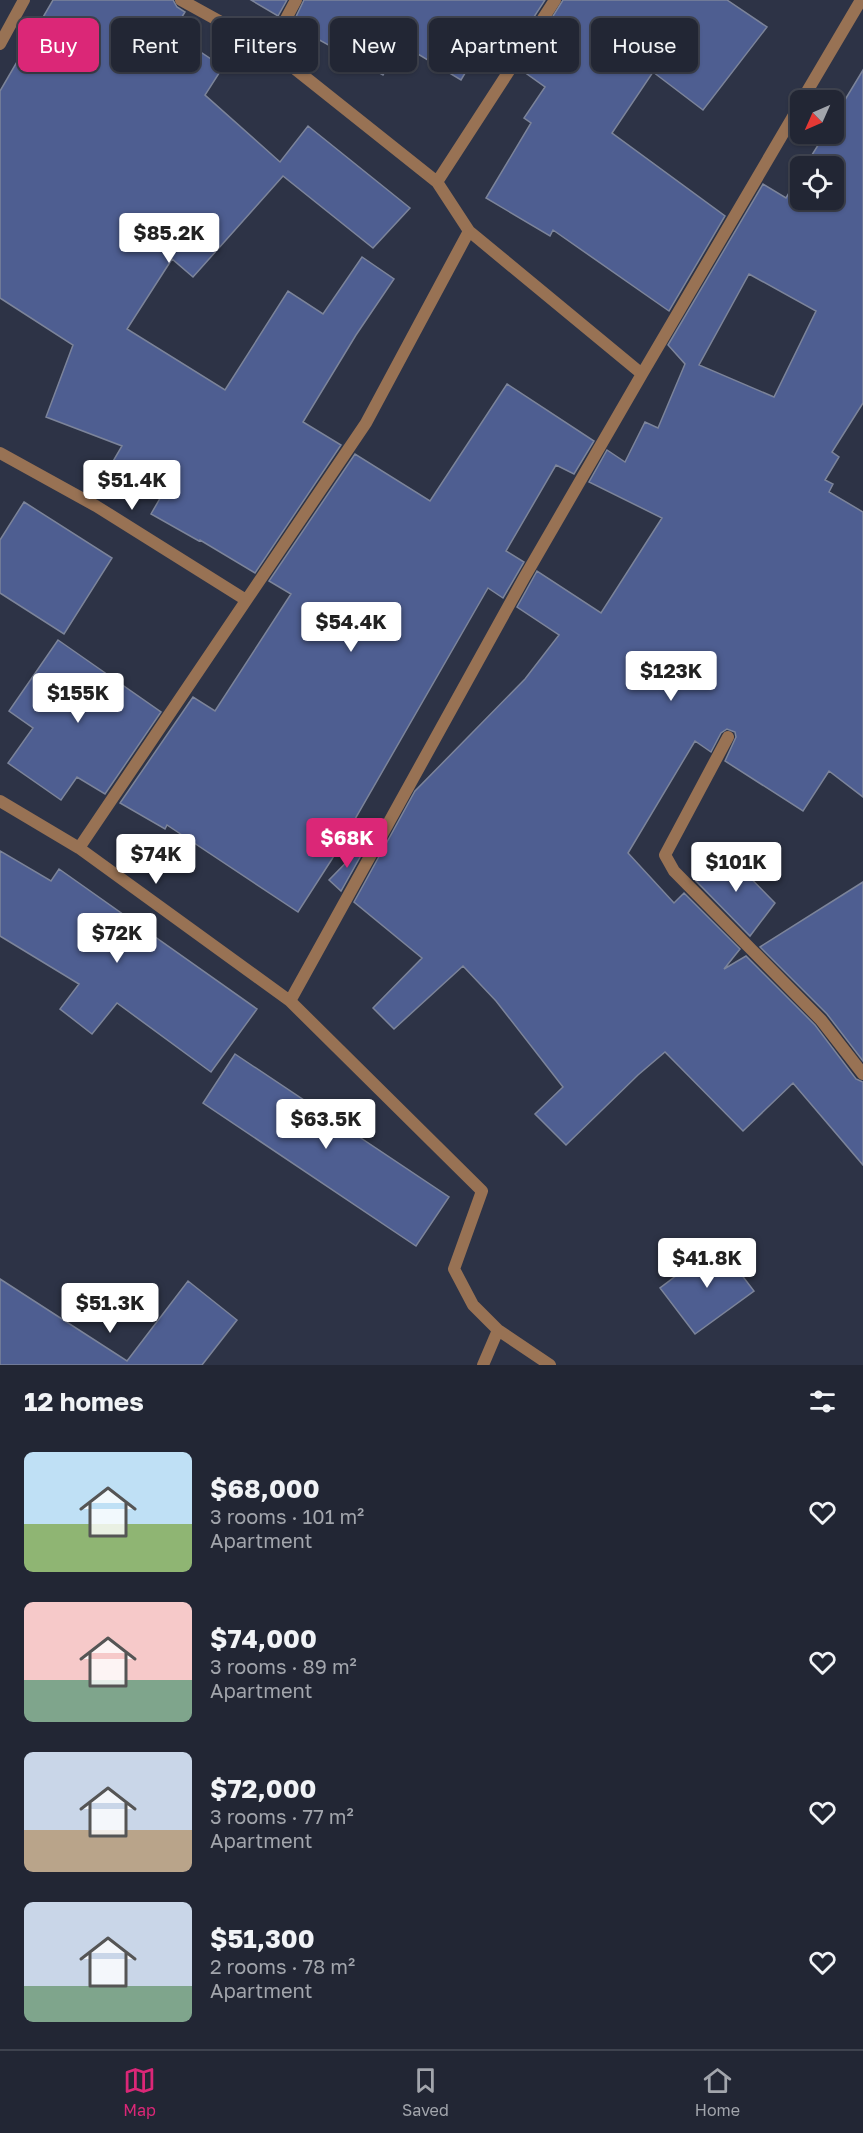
<!DOCTYPE html>
<meta charset="utf-8">
<style>
:root{--surface:#222634;--page:#2e3240;--text:#f1f3f6;--muted:#a2a5ac;--line:#3f434f;--accent:#db2777}
body{margin:0;font-family:"Golos Text",sans-serif;background:var(--page);color:var(--text);height:100vh;display:flex;flex-direction:column;font-size:22px;white-space:nowrap}
*{box-sizing:border-box;margin:0}
p{font-size:20px;color:var(--muted)}
.icon{flex:none;width:33px;height:33px;fill:none;stroke:currentColor;stroke-width:2;stroke-linecap:round;stroke-linejoin:round}
.map{position:relative;height:1365px;overflow:hidden}
.side{display:flex;flex-direction:column;background:var(--surface);flex:1}
.side>*{flex:none}
.top-card{position:absolute;left:18px;top:18px;width:828px;height:54px;display:flex;gap:12px}
.needle{width:39px;rotate:225deg}
.tools{position:absolute;left:790px;top:90px;display:grid;gap:12px}
.tools a{display:grid;place-items:center;width:54px;height:54px;border-radius:9px;background:var(--surface);box-shadow:0 2px 4px #0004,0 0 0 2px var(--line);font-size:30px}
.price{position:absolute;translate:-50% -51px;padding:0 14px;border-radius:6px;background:#fff;color:#222;font-size:20px;line-height:39px;filter:drop-shadow(0 2px 3px #0008)}
.price::after{content:'';position:absolute;left:50%;top:36px;width:18px;height:14px;margin-left:-9px;background:inherit;clip-path:polygon(0 0,100% 0,50% 100%)}
.price.selected{background:var(--accent);color:#fff}
ul{padding:0;list-style:none}
li{display:flex;align-items:center;gap:18px;height:150px;padding:0 24px}
li span{display:grid;place-items:center;flex:none;width:168px;height:120px;border-radius:9px;color:#555}
li>.icon{margin-inline-start:auto}
span .icon{width:72px;height:72px;fill:#fffc;stroke-width:1}
li b{font-size:26px}
h2{display:flex;justify-content:space-between;align-items:center;height:72px;padding:0 24px;font-size:26px}
.tag{padding:0 21px;border-radius:9px;background:var(--surface);box-shadow:0 2px 4px #0004,0 0 0 2px var(--line);font-size:21px;line-height:54px}
.tag.selected{background:var(--accent);color:#fff}
.tab-bar{display:flex;justify-content:space-around;align-items:center;height:84px;border-top:2px solid var(--line);background:var(--surface);font-size:16px;color:var(--muted)}
.tab-bar a{display:grid;justify-items:center;gap:3px}
.tab-bar .selected{color:var(--accent)}
.map>svg:first-child{display:block}
</style>
<div class="map">
<svg width="863" height="1365" viewBox="0 0 863 1365">
<rect width="100%" height="100%" fill="#2d3346"/>
<path fill="#4e5e91" stroke="#7c849a" stroke-width="1.5" fill-rule="evenodd" d="M53,0H173L177,7L185,12L172,33L223,67L205,95L280,162L308,126L410,208L373,248L283,176L193,277L172,259L127,329L225,390L288,291L323,314L362,257L394,279L356,335L303,422L341,445L255,573L200,540L199,541L151,514L163,493L112,463L122,446L46,417L73,345L0,298V91Z
M251,0H287L278,16Z
M304,0H545L506,60L483,43L461,80L418,54L412,64L395,54L383,75L292,25Z
M563,0H727L767,27L703,110L653,72L612,133L725,216L669,311L553,230L550,236L486,198L531,123L524,118L545,87L520,69Z
M863,70V403L832,452L839,457L825,480L833,484L829,492L863,512V797L829,771L803,811L725,761L736,737L735,732L727,729L721,733L711,752L695,741L628,853L674,903L684,893L740,949L724,969L746,956L815,1025L856,1079L863,1082V1165L793,1083L743,1131L665,1052L638,1075L566,1145L535,1114L563,1087L496,1001L463,966L394,1029L373,1008L422,958L354,902L415,791L525,679L559,635L517,607L537,571L601,613L662,518L589,482L607,450L625,462L645,422L658,428L685,364L668,345L763,184L786,198L801,173V200H834V166H805L825,134H834V118ZM749,274L816,311L774,397L699,365Z
M507,384L594,441L574,474L556,465L506,551L524,562L503,598L488,588L332,859L298,912L167,825L165,829L120,803L193,697L215,711L291,594L269,581L355,454L430,501Z
M24,502L112,558L64,634L0,593V540Z
M58,640L161,712L105,794L77,777L61,800L8,763L33,728L9,711Z
M372,836L341,891L329,880Z
M0,851L51,881L59,869L257,1009L211,1072L117,1003L92,1034L60,1009L79,984L0,936Z
M725,852L775,903L750,936L696,881Z
M863,882V1061L827,1014L760,947Z
M235,1054L449,1197L416,1246L203,1103Z
M718,1244L754,1291L695,1334L660,1288Z
M0,1279L127,1361L188,1281L237,1320L202,1365H0Z"/>
<g fill="none" stroke-linecap="round" stroke-linejoin="round">
<path stroke="#987254" stroke-width="12" d="M181,0L270,49L437,182L469,231L642,374L524,578L290,1001L482,1191L454,1269L473,1305L498,1330L483,1365
M0,44L24,0
M270,49L296,0
M802,100L861,0
M437,182L555,0
M642,374L801,103
M0,453L96,506L246,600
M728,737L665,855L674,871L821,1020L863,1074
M0,801L79,848L290,1001
M79,848L366,423L469,231
M498,1330L550,1365"/>
</g>
</svg>
<div class="tools">
<a><svg class="needle" viewBox="-14 -14 28 28"><path d="M0-13l5 13h-10z" fill="#e53935"/><path d="M0 13l5-13h-10z" fill="#a2a5ac"/></svg></a>
<a><svg class="icon" aria-label="locate" viewBox="0 0 24 24"><circle cx="12" cy="12" r="6"/><path d="M12 2v4M12 18v4M2 12h4M18 12h4"/></svg></a>
</div>
<b class="price" style="left:169px;top:264px">$85.2K</b>
<b class="price" style="left:132px;top:511px">$51.4K</b>
<b class="price" style="left:351px;top:653px">$54.4K</b>
<b class="price" style="left:671px;top:702px">$123K</b>
<b class="price" style="left:78px;top:724px">$155K</b>
<b class="price selected" style="left:347px;top:869px">$68K</b>
<b class="price" style="left:156px;top:885px">$74K</b>
<b class="price" style="left:736px;top:893px">$101K</b>
<b class="price" style="left:117px;top:964px">$72K</b>
<b class="price" style="left:326px;top:1150px">$63.5K</b>
<b class="price" style="left:707px;top:1289px">$41.8K</b>
<b class="price" style="left:110px;top:1334px">$51.3K</b>
<div class="top-card">
<a class="tag selected">Buy</a>
<a class="tag">Rent</a>
<a class="tag">Filters</a>
<a class="tag">New</a>
<a class="tag">Apartment</a>
<a class="tag">House</a>
</div>
</div>
<section class="side">
<h2>12 homes<svg class="icon" aria-label="filters" viewBox="0 0 24 24"><path d="M4 7h16M4 17h16"/><circle cx="9" cy="7" r="2"/><circle cx="15" cy="17" r="2"/></svg></h2>
<ul>
<li><span style="background:linear-gradient(#bfe0f5 60%,#8fb573 0)"><svg class="icon" aria-label="home" viewBox="0 0 24 24"><path d="M3 11l9-7 9 7M6 9v11h12V9"/></svg></span><div><b>$68,000</b><p>3 rooms · 101 m²</p><p>Apartment</p></div><svg class="icon" aria-label="heart" viewBox="0 0 24 24"><path d="M12 20l-8-8c-3-5 5-10 8-4 3-6 11-1 8 4z"/></svg></li>
<li><span style="background:linear-gradient(#f6c9c9 65%,#7fa58c 0)"><svg class="icon" aria-label="home" viewBox="0 0 24 24"><path d="M3 11l9-7 9 7M6 9v11h12V9"/></svg></span><div><b>$74,000</b><p>3 rooms · 89 m²</p><p>Apartment</p></div><svg class="icon" aria-label="heart" viewBox="0 0 24 24"><path d="M12 20l-8-8c-3-5 5-10 8-4 3-6 11-1 8 4z"/></svg></li>
<li><span style="background:linear-gradient(#c9d6e8 65%,#b9a48a 0)"><svg class="icon" aria-label="home" viewBox="0 0 24 24"><path d="M3 11l9-7 9 7M6 9v11h12V9"/></svg></span><div><b>$72,000</b><p>3 rooms · 77 m²</p><p>Apartment</p></div><svg class="icon" aria-label="heart" viewBox="0 0 24 24"><path d="M12 20l-8-8c-3-5 5-10 8-4 3-6 11-1 8 4z"/></svg></li>
<li><span style="background:linear-gradient(#c9d6e8 70%,#7fa58c 0)"><svg class="icon" aria-label="home" viewBox="0 0 24 24"><path d="M3 11l9-7 9 7M6 9v11h12V9"/></svg></span><div><b>$51,300</b><p>2 rooms · 78 m²</p><p>Apartment</p></div><svg class="icon" aria-label="heart" viewBox="0 0 24 24"><path d="M12 20l-8-8c-3-5 5-10 8-4 3-6 11-1 8 4z"/></svg></li>
</ul>
</section>
<nav class="tab-bar">
<a class="selected"><svg class="icon" aria-label="map" viewBox="0 0 24 24"><path d="M3 6l6-2 6 2 6-2v14l-6 2-6-2-6 2zM9 4v14M15 6v14"/></svg>Map</a>
<a><svg class="icon" aria-label="saved" viewBox="0 0 24 24"><path d="M7 4h10v16l-5-4-5 4z"/></svg>Saved</a>
<a><svg class="icon" aria-label="home" viewBox="0 0 24 24"><path d="M3 11l9-7 9 7M6 9v11h12V9"/></svg>Home</a>
</nav>
